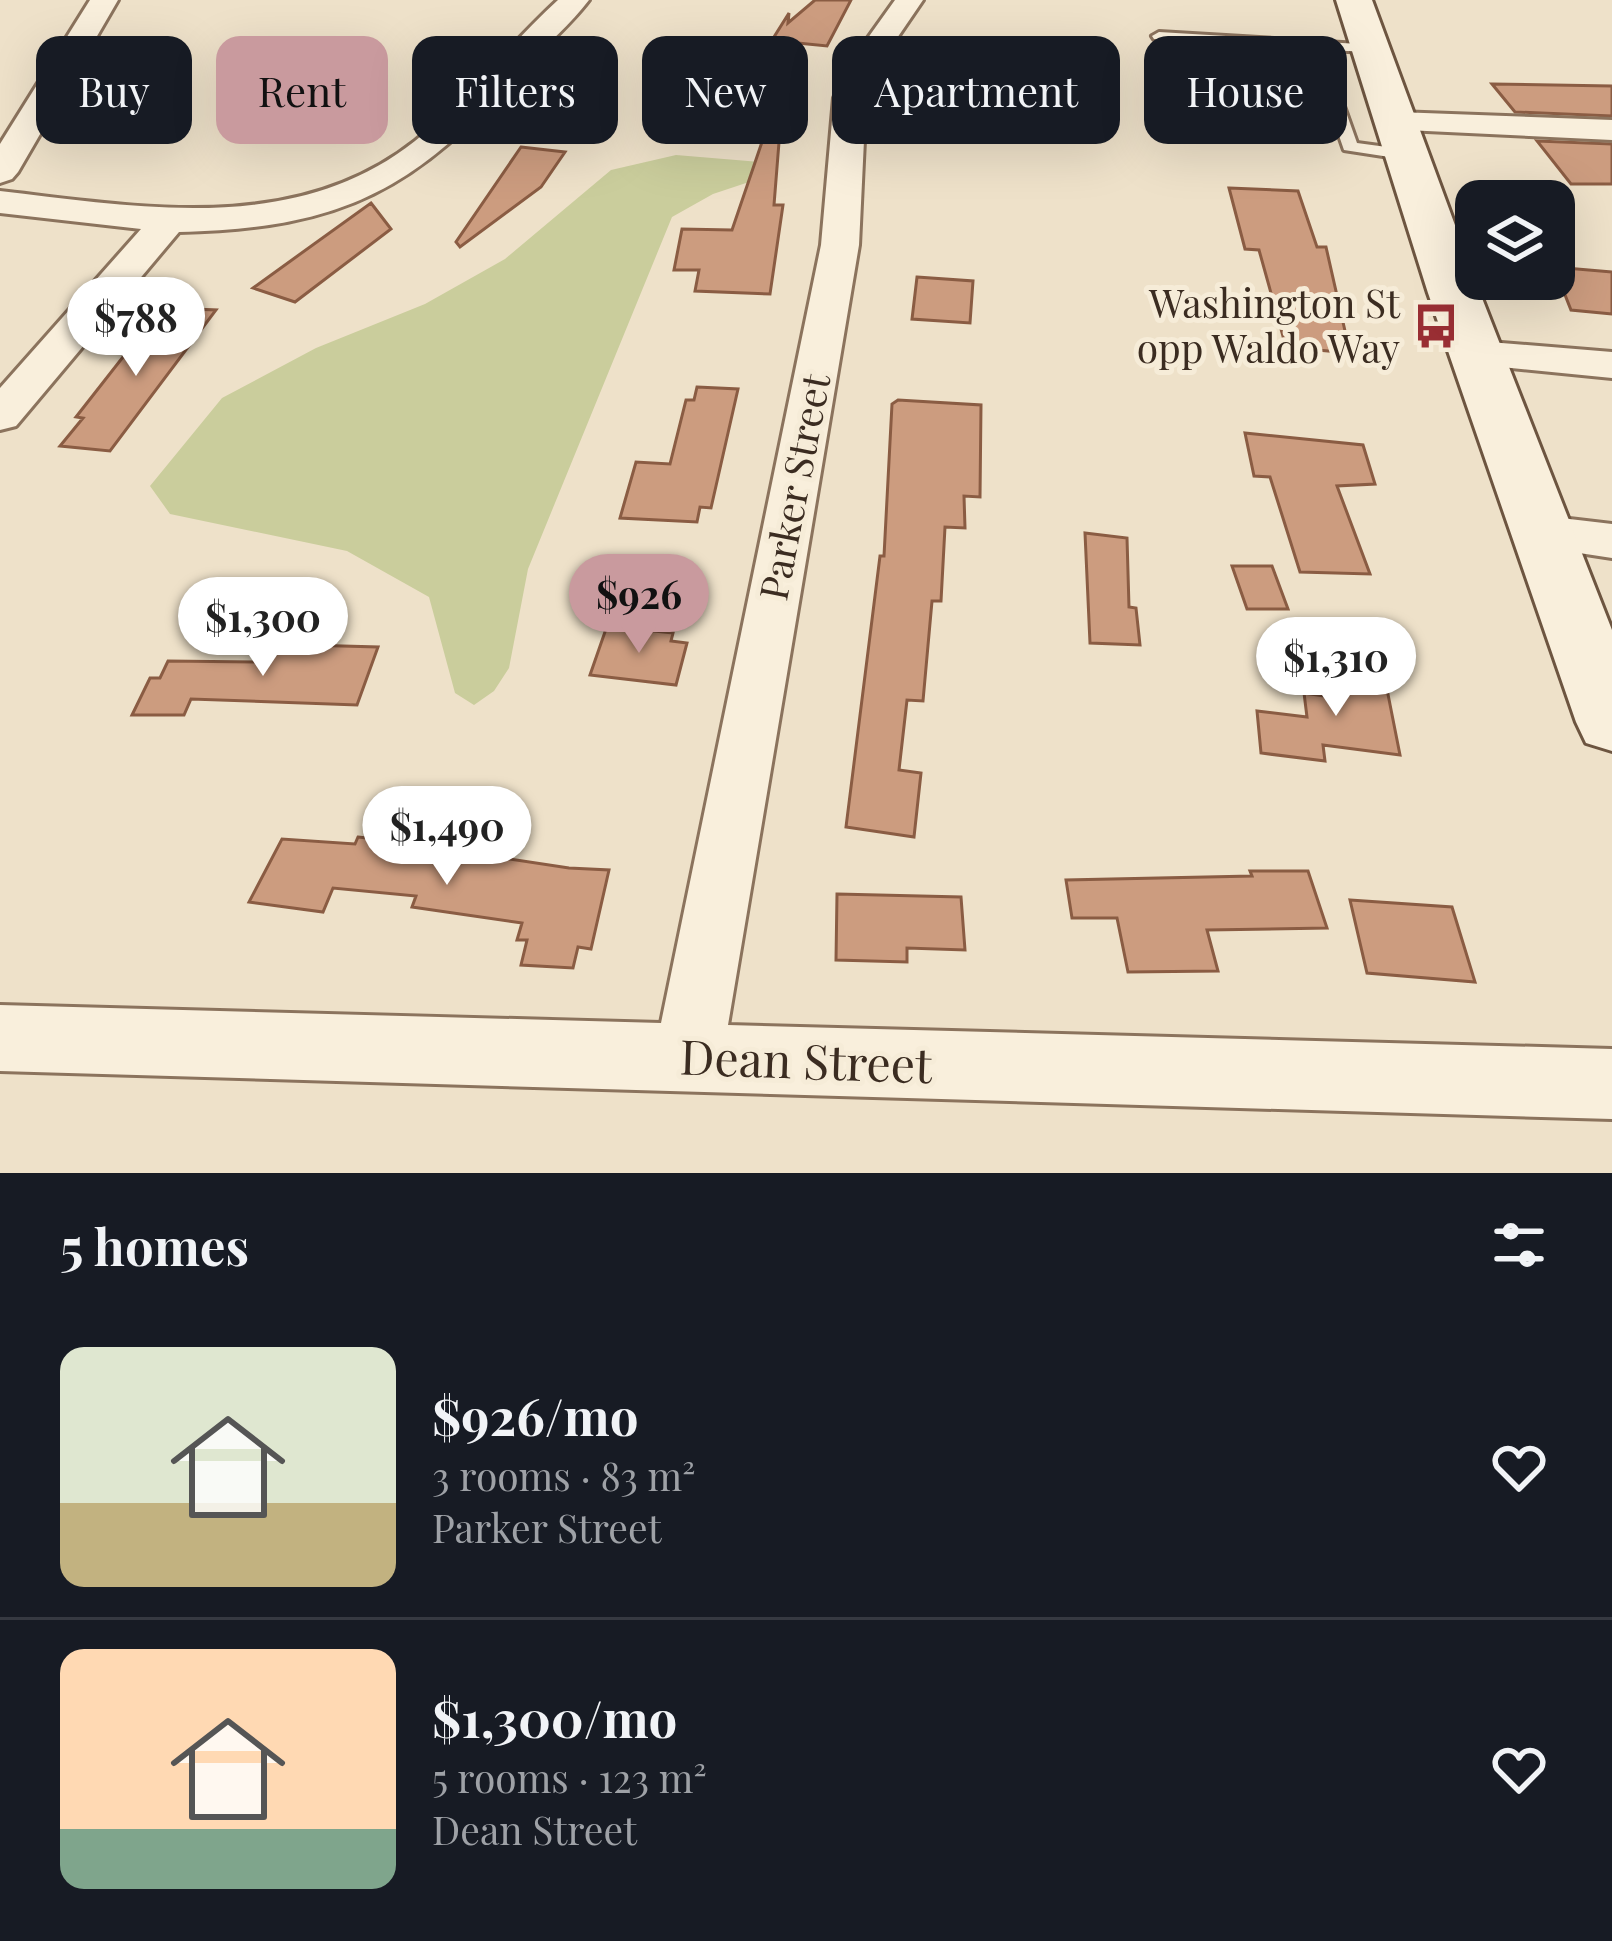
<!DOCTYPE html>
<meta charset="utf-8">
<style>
:root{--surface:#171b24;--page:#242831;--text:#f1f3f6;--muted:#9ea1a6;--line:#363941;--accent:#c99a9e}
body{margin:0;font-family:"Playfair Display",serif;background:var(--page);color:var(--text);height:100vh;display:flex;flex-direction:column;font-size:45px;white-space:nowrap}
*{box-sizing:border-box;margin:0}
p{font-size:39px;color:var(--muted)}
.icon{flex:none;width:66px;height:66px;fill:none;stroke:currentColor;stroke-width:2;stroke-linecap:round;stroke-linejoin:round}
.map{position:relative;height:1173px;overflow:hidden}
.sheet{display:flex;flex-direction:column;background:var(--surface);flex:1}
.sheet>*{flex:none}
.banner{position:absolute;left:36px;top:36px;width:1542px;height:108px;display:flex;gap:24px}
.tools{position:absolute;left:1455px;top:180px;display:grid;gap:24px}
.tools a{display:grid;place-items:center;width:120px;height:120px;border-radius:24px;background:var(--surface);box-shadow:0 12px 48px #0002;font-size:60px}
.price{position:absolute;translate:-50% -102px;padding:0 27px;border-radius:42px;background:#fff;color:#222;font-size:39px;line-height:78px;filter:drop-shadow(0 3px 6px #0008)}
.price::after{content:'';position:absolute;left:50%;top:72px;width:36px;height:27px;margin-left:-18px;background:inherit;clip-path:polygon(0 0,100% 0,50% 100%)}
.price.current{background:var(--accent);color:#111}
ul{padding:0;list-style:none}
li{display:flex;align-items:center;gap:36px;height:300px;padding:0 60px}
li+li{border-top:3px solid var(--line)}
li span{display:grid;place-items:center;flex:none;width:336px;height:240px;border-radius:24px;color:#555}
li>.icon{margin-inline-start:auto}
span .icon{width:144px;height:144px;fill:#fffc;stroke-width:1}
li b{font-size:51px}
h2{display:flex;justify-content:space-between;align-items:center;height:144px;padding:0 60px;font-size:51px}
.tag{padding:0 42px;border-radius:24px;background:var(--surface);box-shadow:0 12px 48px #0002;font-size:42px;line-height:108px}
.tag.current{background:var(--accent);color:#111}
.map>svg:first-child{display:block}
</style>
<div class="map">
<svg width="1612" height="1173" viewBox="0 0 1612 1173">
<rect width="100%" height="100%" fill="#eee1c9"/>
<path fill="#cacd9c" d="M676,155L760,162L764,177L713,194L672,217L528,569L509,668L494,691L474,705L455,693L429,597L347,551L170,514L150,486L222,398L316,348L425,304L505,259L611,170Z"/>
<path fill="#cc9c7f" stroke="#8a5c43" stroke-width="3" d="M815,0H851L827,46L787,42L774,205H783L770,294L695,291L699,270H674L682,229L732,230L762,142H723L733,69H754L789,13L788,23Z
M1492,84L1612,86V116L1515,112Z
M1537,141L1612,144V184H1571Z
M521,147L565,152L541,187L460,247L456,242Z
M1229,188L1298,191L1317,247H1326L1350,353L1286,347L1259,250L1245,249Z
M371,203L391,229L295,302L253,288Z
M1554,267L1612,272V314L1571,310Z
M917,277L973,281L970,323L912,319Z
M168,308L216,310L110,451L60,446L83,418L76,417L148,325L156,326Z
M697,387L738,389L711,508L700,507L697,522L620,518L636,462L670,464L686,400H694Z
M898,400L981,405L980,497L964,496L965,528L945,527L941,601H932L923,701L907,700L899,770L921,773L914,837L846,827L880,556H884L892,404Z
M1245,433L1363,445L1375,484L1337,486L1370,574L1300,572L1270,477L1254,476Z
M1085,533L1127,538L1129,607L1136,608L1140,645L1090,643Z
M1232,566H1272L1288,609H1247Z
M607,626L673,633L671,641L687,643L676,685L590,675Z
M268,644L378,647L357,705L191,699L184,715H132L150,678H160L168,661L260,662Z
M1338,659L1382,664L1400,755L1323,745L1325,761L1261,753L1257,711L1307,717L1304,693L1344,699Z
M358,837L485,851L483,855L569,868L609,870L591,949L578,947L573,968L521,965L527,940H517L522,923L412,907L416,896L333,888L323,912L249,902L282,839L355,844Z
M1250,871H1308L1327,928L1207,930L1218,971L1128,972L1117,918H1072L1066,880L1252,876Z
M837,894L961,897L965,950L907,948V962L836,960Z
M1350,900L1452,907L1475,982L1367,973Z"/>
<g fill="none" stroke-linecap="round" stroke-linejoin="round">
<g stroke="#8b735d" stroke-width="6">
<path id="lane" d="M1159,32L1376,45V51L1371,52L1324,50L1357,143L1409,150L1417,155L1409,160L1344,150L1309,49L1154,39L1152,36Z"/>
</g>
<g stroke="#8b735d" stroke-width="6">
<path id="street" d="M90,0H118L18,172L12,179L0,183V144Z
M558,0H589C571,24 546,45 525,67C415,189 346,228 179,232L16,426L0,430V388L141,229L0,213V191C139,207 295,236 415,141C467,99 509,45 558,0Z
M895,0H923L880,63L866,98L859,245L728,1025L1612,1049V1119L0,1071V1005L661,1023L821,245L834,98L850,63Z
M1397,112L1612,120V140L1385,129L1380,122L1385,115Z
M1477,341L1612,352V378L1462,363L1456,354L1462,345Z
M1544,516L1612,524V558L1527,545L1520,533L1527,521Z"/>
</g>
<g stroke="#6d5540" stroke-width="6">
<path id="secondary" d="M1336,0H1372L1480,293L1612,630V751L1586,743L1576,722L1428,293Z"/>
</g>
<use href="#lane" fill="#f9efdc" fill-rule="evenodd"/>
<use href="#street" fill="#f9efdc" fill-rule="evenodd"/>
<use href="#secondary" fill="#f9efdc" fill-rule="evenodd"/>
</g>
<defs>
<g id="bus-bare" transform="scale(3.6)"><path d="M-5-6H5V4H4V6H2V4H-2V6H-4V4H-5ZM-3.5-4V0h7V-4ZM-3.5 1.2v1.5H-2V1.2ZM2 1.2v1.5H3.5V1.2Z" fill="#992e33" stroke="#f6ecd8" stroke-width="2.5" paint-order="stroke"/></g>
</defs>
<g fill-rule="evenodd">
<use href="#bus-bare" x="1436" y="326"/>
</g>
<g text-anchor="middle" stroke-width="10" stroke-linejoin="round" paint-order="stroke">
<g font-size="39" fill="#3b2c21" stroke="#f6ecd8" text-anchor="end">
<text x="1400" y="318">Washington St<tspan x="1400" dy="45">opp Waldo Way</tspan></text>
</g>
<g font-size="39" fill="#3b2c21" stroke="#f6ecd8">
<text transform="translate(795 487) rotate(-79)" y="14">Parker Street</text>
</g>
<g font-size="48" fill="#3b2c21" stroke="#f6ecd8">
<text transform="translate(806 1062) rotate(2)" y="17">Dean Street</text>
</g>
</g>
</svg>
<div class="tools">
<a><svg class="icon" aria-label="layers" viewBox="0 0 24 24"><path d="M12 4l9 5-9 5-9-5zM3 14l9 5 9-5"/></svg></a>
</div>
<b class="price" style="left:136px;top:379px">$788</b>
<b class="price current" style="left:639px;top:656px">$926</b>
<b class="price" style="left:263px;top:679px">$1,300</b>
<b class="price" style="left:1336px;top:719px">$1,310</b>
<b class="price" style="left:447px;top:888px">$1,490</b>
<div class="banner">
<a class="tag">Buy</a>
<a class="tag current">Rent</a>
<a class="tag">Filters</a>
<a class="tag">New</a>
<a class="tag">Apartment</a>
<a class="tag">House</a>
</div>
</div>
<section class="sheet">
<h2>5 homes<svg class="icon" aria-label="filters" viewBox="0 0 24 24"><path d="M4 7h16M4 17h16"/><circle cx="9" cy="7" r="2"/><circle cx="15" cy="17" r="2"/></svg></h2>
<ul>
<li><span style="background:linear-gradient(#dfe7d0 65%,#c2b280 0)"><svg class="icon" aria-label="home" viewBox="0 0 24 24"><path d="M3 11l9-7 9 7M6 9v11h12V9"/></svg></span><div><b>$926/mo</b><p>3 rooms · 83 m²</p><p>Parker Street</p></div><svg class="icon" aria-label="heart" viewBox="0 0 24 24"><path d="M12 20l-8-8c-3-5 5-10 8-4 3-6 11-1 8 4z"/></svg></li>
<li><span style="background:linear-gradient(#ffd9b3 75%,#7fa58c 0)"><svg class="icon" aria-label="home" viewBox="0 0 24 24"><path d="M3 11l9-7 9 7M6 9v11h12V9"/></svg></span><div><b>$1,300/mo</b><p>5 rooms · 123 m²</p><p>Dean Street</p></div><svg class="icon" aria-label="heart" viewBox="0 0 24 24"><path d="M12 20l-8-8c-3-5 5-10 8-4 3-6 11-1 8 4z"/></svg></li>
</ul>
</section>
